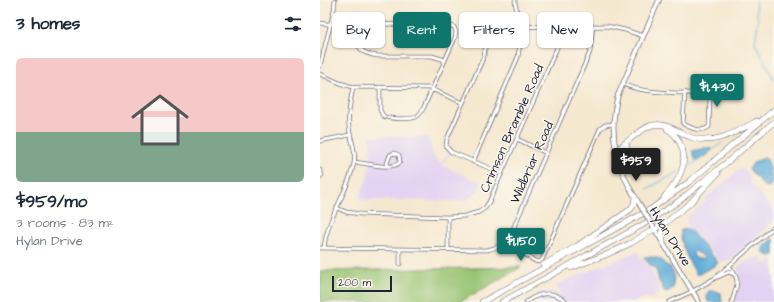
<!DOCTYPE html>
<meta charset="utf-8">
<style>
:root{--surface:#fff;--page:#f6f6f7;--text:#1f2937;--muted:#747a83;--line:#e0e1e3;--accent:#0f766e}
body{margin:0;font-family:"Architects Daughter",sans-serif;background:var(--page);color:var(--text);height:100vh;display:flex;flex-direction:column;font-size:15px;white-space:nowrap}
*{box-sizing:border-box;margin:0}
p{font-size:13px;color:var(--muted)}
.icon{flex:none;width:22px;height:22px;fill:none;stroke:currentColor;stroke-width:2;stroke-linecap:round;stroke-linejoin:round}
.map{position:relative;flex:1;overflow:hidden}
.drawer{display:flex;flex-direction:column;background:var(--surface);width:320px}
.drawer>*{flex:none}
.banner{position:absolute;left:12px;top:12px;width:380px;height:36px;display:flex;gap:8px}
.scale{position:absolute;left:12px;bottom:10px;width:60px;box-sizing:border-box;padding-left:4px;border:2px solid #22223b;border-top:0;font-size:11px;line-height:14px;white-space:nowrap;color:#22223b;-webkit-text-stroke:3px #fbf7ec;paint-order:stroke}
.price{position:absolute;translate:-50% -34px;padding:0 9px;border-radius:4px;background:var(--accent);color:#fff;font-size:13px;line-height:26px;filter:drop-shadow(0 1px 2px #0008)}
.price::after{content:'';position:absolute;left:50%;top:24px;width:12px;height:9px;margin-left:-6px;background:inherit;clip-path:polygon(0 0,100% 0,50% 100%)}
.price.selected{background:#222;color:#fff}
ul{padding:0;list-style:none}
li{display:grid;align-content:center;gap:8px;height:212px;padding:0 16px}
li+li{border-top:1px solid var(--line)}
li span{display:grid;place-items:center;height:124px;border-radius:6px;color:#555}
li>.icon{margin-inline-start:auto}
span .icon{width:72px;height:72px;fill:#fffc;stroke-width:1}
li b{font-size:17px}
h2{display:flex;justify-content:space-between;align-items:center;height:48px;padding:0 16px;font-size:17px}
.chip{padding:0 14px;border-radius:6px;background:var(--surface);box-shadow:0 1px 3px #0004;font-size:14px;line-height:36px}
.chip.selected{background:var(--accent);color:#fff}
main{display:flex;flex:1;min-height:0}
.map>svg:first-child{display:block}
</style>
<main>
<section class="drawer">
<h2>3 homes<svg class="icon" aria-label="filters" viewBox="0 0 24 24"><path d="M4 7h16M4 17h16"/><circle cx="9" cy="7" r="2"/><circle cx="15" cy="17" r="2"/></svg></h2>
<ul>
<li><span style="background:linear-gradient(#f6c9c9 60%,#7fa58c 0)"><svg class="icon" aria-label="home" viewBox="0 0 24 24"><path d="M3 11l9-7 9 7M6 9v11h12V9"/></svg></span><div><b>$959/mo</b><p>3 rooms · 83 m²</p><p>Hylan Drive</p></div></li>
</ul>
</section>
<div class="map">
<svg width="454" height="302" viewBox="0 0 454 302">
<rect width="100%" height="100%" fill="#fbf7ec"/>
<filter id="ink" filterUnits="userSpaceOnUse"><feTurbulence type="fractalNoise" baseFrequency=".025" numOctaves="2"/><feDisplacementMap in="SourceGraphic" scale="8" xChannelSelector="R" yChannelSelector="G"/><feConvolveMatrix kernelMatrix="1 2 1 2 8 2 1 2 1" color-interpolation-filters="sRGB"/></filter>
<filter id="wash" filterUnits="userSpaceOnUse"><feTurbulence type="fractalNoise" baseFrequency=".012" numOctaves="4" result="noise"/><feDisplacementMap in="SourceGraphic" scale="16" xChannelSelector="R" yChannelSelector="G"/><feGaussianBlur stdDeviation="0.9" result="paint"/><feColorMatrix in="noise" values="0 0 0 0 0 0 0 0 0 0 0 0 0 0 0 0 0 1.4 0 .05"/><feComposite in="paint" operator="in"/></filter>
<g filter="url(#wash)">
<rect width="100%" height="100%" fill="#f5e8d0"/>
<path fill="#e3d3f2" d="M50,136L108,137L113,155L120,164L129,152L130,153L122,165L161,183L158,191L145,201L45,200L39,198L48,176L51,159Z
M420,169L426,171L429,175L430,183L454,210V221L408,261H400L367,225L368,217L386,201V198Z
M318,251L321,258L331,269L340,290L338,294L333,298L325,297L314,302H214L216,295L222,292H232L241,295L237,284Z
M440,256L444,264L454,260V302H414L420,286V278L417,269L418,266L421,263Z"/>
<path fill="#96c270" stroke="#5c7256" d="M201,267L140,302H0V271Z"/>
<path fill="#60add9" stroke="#41688a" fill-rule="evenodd" d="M385,148H390L392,150C387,155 382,159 375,160L372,151Z
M445,158L447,159C450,167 453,177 451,185L449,187L444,186L429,169L434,162Z
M369,229L398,262L396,265L377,275C370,265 359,242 361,230ZM375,251L384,257V259L375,258L373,253Z
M454,238V255L449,256L443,252L442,249Z
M324,257H333L341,259L345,264L350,267L354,274L353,288L347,292H345L339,281L336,269L329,264Z
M389,291H396L401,293L402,302H388L386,295Z"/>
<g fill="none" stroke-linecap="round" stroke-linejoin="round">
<path stroke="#60add9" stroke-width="1" d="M435,0L438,20L435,43L454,80
M390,152L402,143
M368,167L381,159
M327,189L358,172"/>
</g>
</g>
<g filter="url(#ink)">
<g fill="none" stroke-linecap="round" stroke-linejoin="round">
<g stroke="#6c676f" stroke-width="4.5">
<path id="minor" d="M0,23L29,27L50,24L128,25L134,27L136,32L135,38L104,107C102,111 100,115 96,117C89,120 69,119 63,116L60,110V87
M35,27C36,45 38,54 58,56H112L125,60
M0,66L14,10L15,0
M0,74L20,83L33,87L109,88L143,103
M303,84C326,95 364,92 390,94L389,127C380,133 372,128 363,124L365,92
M197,139L226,153
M0,141L30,135
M34,162C45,163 73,171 80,162L79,155L74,153L70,155L66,166
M153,162L198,57C200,46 201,31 199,19C198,12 195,7 195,0
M0,170L2,175L0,177
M181,173L131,152L126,146L127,139L164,56L168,29L174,27L287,26L305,30L323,36
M17,208L26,212L40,214L128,217L145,216L159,212L165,208L169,202L236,50L239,42L240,26
M186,242L195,249L215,261L219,262L222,260L280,129L285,125L293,124
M0,248L167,250C181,247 187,242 193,229L270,52L273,26
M4,248C7,217 28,193 34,163C37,150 30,139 29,127C27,113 31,100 33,87
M128,249V217
M80,264V249
M409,266C422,281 416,286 412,302
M398,277L409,272L415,275
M206,302C220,292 233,290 247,302
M349,302L373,291L395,278L454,227"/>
</g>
<g stroke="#6c676f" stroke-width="5.5">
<path id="major" d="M320,205C297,170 287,136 298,95L339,0
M334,228L379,302"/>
</g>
<g stroke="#6c676f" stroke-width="6">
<path id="highway" d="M295,151C305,144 322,127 333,125C348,122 360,134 373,138C395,145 418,131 437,121
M300,166L302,151L307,146
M344,197C358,183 370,163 360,143C357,137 353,132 347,129
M343,242L342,232L343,226L346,222L369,204L398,173
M223,265L257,246L311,209L314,204L315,197
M251,268L288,254L311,243L346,222
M162,302L331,209L369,182L454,110
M182,302L324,224L359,201L411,159L454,122"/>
</g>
<use href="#minor" stroke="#fff" stroke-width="3"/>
<use href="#major" stroke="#fff" stroke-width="4"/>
<use href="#highway" stroke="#fff" stroke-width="5"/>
<g stroke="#6c676f" stroke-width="5.5" stroke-linecap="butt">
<path id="major-bridge" d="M320,205L334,228"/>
</g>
<use href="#major-bridge" stroke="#fff" stroke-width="4"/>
</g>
</g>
<g text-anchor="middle" stroke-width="3" stroke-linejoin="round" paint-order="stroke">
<g font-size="13" fill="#22223b" stroke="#fbf7ec">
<text transform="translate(191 128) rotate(-66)" y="5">Crimson Bramble Road</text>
<text transform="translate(211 162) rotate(-66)" y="5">Wildbriar Road</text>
<text transform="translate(351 236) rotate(58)" y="5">Hylan Drive</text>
</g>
</g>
</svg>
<div class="scale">200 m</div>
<b class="price" style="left:397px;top:108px">$1,430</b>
<b class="price selected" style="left:316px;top:182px">$959</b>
<b class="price" style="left:201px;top:262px">$1,150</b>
<div class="banner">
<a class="chip">Buy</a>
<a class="chip selected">Rent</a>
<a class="chip">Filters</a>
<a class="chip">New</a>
</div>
</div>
</main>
